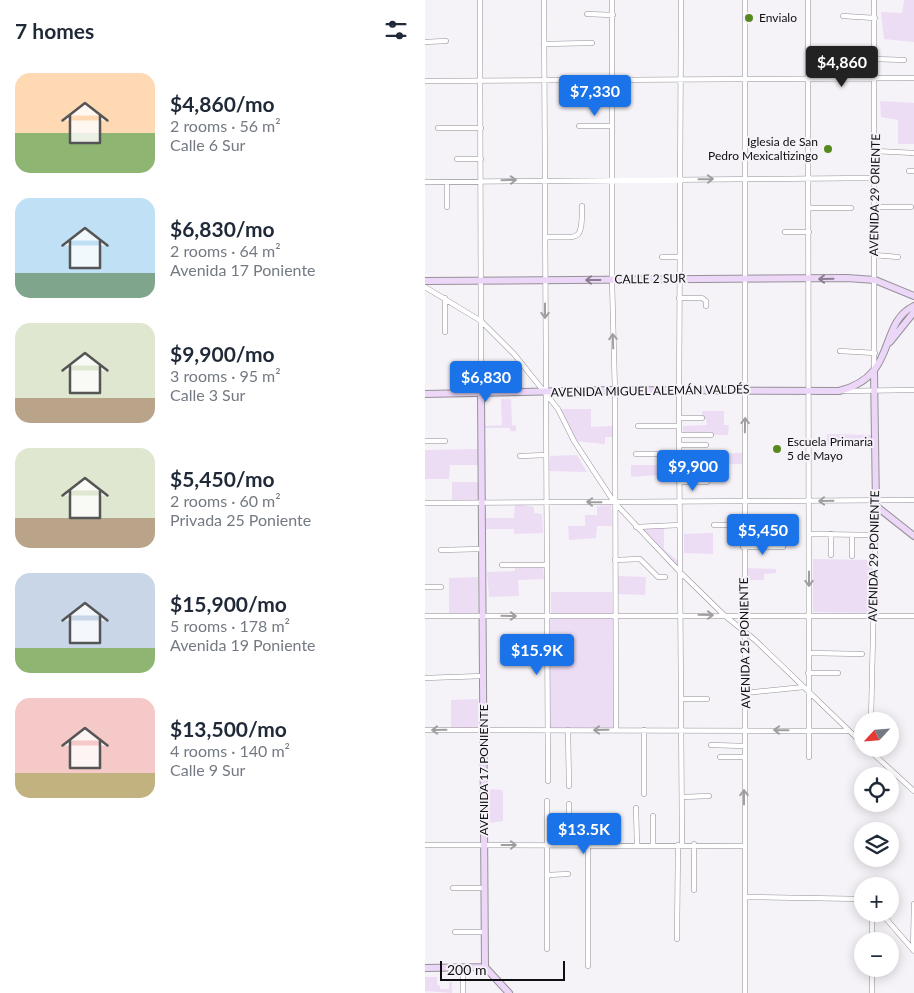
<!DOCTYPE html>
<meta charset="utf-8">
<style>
:root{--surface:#fff;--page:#f6f6f7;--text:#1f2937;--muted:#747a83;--accent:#1a73e8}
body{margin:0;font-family:Lato,sans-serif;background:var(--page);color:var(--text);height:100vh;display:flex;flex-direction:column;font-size:19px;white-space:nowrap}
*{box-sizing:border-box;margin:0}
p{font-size:16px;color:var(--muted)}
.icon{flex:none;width:28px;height:28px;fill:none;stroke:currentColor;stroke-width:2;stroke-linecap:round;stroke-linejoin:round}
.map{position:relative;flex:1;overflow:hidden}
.panel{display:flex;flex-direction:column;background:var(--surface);width:425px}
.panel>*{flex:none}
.needle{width:32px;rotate:244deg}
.fabs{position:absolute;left:429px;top:712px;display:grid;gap:10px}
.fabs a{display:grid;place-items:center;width:45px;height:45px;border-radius:50%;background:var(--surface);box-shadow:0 2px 12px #0003;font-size:25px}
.scale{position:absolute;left:15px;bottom:12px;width:125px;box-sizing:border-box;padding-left:5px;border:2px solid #0f0e10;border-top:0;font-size:14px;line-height:18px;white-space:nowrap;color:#0f0e10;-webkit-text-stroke:4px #f5f2f8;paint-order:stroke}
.price{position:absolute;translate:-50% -42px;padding:0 11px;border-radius:5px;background:var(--accent);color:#fff;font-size:16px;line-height:32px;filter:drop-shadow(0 1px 2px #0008)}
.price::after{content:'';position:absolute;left:50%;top:30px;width:15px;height:11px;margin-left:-8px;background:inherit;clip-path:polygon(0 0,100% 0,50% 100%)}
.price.current{background:#222;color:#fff}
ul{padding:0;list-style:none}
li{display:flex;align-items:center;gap:15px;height:125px;padding:0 15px}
li span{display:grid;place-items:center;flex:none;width:140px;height:100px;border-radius:15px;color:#555}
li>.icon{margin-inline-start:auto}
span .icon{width:60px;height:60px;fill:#fffc;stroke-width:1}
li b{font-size:21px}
h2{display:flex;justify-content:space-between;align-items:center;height:60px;padding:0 15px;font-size:21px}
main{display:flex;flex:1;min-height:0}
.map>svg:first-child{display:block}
</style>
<main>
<section class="panel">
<h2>7 homes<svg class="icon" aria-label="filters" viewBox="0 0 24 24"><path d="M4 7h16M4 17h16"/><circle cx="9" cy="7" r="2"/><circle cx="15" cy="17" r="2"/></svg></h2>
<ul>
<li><span style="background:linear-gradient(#ffd9b3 60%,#8fb573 0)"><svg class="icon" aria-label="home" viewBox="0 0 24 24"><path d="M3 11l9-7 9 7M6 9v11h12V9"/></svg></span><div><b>$4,860/mo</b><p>2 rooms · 56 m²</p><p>Calle 6 Sur</p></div></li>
<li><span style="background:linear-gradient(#bfe0f5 75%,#7fa58c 0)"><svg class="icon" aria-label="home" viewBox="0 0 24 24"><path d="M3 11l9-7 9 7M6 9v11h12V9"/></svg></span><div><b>$6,830/mo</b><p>2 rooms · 64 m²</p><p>Avenida 17 Poniente</p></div></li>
<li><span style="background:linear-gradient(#dfe7d0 75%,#b9a48a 0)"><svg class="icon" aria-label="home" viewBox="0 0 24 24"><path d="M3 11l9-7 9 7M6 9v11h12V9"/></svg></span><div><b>$9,900/mo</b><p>3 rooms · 95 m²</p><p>Calle 3 Sur</p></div></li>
<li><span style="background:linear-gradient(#dfe7d0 70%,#b9a48a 0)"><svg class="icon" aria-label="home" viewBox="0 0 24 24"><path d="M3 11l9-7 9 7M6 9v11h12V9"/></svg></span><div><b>$5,450/mo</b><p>2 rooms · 60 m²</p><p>Privada 25 Poniente</p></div></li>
<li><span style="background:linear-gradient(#c9d6e8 75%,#8fb573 0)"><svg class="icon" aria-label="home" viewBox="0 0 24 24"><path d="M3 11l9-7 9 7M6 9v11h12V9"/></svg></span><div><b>$15,900/mo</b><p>5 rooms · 178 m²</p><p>Avenida 19 Poniente</p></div></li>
<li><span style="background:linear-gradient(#f6c9c9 75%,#c2b280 0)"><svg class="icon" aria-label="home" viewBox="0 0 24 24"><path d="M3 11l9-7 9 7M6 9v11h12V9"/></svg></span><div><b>$13,500/mo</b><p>4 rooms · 140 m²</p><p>Calle 9 Sur</p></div></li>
</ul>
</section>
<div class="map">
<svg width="489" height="993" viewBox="0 0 489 993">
<rect width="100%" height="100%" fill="#f5f2f8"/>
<path fill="#ecddf5" d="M479,0H489V42L459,39L456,12L477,13Z
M455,101L489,103V144H473V120L456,117Z
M76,399H86L87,425L91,426V431H85V428H60V426L77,425Z
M133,409H166V427L189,426V437H180V444L149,441Z
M277,411H299V425H304L303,435H258V426L282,425L281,419L277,418Z
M402,434L450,435V446L402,445Z
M54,449L53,465H25L24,479H0V450Z
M319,453V464L258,465L259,454Z
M152,455L162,472L124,471L125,456Z
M206,465H235L234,475L206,477Z
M27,482H54V500H27Z
M90,504L109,507V513L117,514L118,533L89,534V529H60V518H89Z
M186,505L187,526H172L171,538L144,540L143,526H160V515H172V506Z
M239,526V549L255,563V572L211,527Z
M288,533V554L259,553V534Z
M388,559L449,560L448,613L388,612Z
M90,565L118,566L119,579L93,580L94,596L64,597L62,572L90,571Z
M319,568L351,569V573L339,574V580H319Z
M190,576L221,577L220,595L191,594Z
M53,577V615L24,614V578Z
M126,592H187L188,615L126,614Z
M121,616H191V730H122Z
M53,699L54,728L26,729V700Z
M66,789L77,790L78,794V821L67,823L63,820L64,791Z
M0,977H12V985L15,986V989H24V982H27V993L0,991Z"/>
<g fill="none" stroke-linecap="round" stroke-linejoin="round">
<g stroke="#969298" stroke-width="5.5">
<path id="street" d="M55,0L56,393
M119,0L123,781
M187,0V280L190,393L191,730
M256,0L254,418L257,845
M383,0L384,757
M162,14L188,15
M418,16L450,18
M0,42L21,41
M119,44L167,43
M450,59L479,60
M0,81L489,78
M154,126H186
M13,128H56
M451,151L489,153
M32,159H56
M484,171H489
M0,182L451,178
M22,182V207
M450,207H486
M384,208H426
M360,232H384
M120,237C155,237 157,243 157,206
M449,255L473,257
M237,257H254
M0,287L56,321L89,354L133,409L149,441L189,502L255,572L299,615L330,640L438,744
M254,298H277L281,301V306
M20,332V298
M415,351L450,353
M449,369V0
M418,391L489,390
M254,418H277
M213,426H254
M254,435H286
M0,441H20
M254,445H281
M211,454H254
M95,456L121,455
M254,465H289
M254,482H282
M0,503L489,500
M289,525H318
M211,527L255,525
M384,534L449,535
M406,534V555
M318,547H358
M16,550L57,549
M427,556V535
M190,560L215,559L233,577H240
M77,565H121
M0,587H16
M0,616H489
M384,653L437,654
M383,673H413
M0,678L58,676
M320,693L379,687
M257,699H282
M446,721L451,506
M0,730L422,731
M143,730L144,786
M286,745L320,746
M443,749L489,791
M295,757H320
M219,794V730
M257,797L284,796
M144,804V845
M211,808L212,845
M269,844V890
M0,845L319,846
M163,845V966
M228,845V816
M123,875L143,874
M28,888H60
M320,897L438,899
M457,914L489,951
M30,932H60
M252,939L253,845
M447,941V914
M122,949V801
M488,950L489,904
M38,967V993
M320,993V0
M447,993V969"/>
</g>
<g stroke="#969298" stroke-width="8">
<path id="secondary" d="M0,281L422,278L450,280L489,296
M465,342L489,312
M449,372L451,506L489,536
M56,393L60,967
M0,394L189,390L414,391C474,376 452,324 489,306
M60,967L84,993
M0,968L60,967"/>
</g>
<use href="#street" stroke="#fff" stroke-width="4.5"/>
<use href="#secondary" stroke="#ecd7f8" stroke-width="6"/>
</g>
<defs><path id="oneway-shaft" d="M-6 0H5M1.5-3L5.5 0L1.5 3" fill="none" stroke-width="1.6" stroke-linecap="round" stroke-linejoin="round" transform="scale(1.25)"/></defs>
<g stroke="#9f9f9f">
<use href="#oneway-shaft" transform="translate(281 179) rotate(-1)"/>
<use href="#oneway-shaft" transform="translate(84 180) rotate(-1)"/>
<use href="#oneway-shaft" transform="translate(120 311) rotate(90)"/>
<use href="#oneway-shaft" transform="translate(188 341) rotate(-92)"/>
<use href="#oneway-shaft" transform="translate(320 425) rotate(-89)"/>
<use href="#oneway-shaft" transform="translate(401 501) rotate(179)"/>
<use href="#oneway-shaft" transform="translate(169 502) rotate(-179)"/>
<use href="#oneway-shaft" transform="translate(384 579) rotate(90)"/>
<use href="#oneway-shaft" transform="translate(281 615) rotate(1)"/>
<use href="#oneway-shaft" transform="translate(84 616) rotate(1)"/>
<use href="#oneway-shaft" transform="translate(14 730) rotate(179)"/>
<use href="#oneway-shaft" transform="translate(176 730) rotate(179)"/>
<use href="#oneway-shaft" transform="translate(356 730) rotate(-179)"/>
<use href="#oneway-shaft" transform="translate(319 797) rotate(-90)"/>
<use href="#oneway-shaft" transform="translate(84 845)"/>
</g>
<g stroke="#897d90">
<use href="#oneway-shaft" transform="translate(401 279) rotate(179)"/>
<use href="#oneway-shaft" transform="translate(168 280) rotate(180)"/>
</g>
<g fill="#578920" stroke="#f5f2f8" stroke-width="2">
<circle cx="324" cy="18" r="5"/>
<circle cx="403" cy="149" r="5"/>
<circle cx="352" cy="449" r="5"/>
</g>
<g text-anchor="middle" stroke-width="4" stroke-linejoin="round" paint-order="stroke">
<g font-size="12" fill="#0f0e10" stroke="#f5f2f8" text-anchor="start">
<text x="334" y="22">Envialo</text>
<text x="393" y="146" text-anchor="end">Iglesia de San<tspan x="393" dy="14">Pedro Mexicaltizingo</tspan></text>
<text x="362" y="446">Escuela Primaria<tspan x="362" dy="14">5 de Mayo</tspan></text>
</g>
<g font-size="12" fill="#0f0e10" stroke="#f5f2f8">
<text transform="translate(450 195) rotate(-89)" y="4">AVENIDA 29 ORIENTE</text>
<text transform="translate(225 279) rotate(-1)" y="4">CALLE 2 SUR</text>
<text transform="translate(225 391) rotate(-1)" y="4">AVENIDA MIGUEL ALEMÁN VALDÉS</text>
<text transform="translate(449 556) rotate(-89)" y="4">AVENIDA 29 PONIENTE</text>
<text transform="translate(320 643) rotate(-91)" y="4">AVENIDA 25 PONIENTE</text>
<text transform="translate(59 770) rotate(-90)" y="4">AVENIDA 17 PONIENTE</text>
</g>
</g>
</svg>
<div class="fabs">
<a><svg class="needle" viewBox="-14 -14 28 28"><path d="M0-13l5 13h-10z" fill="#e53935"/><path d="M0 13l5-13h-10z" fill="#747a83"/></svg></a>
<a><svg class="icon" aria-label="locate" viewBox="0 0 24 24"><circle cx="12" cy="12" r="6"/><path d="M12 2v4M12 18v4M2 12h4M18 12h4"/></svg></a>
<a><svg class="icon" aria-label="layers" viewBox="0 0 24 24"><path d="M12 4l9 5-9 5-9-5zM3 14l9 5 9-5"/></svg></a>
<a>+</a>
<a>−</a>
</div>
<div class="scale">200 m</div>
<b class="price current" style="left:417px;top:88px">$4,860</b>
<b class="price" style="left:170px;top:117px">$7,330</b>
<b class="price" style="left:61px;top:403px">$6,830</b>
<b class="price" style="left:268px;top:492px">$9,900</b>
<b class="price" style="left:338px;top:556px">$5,450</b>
<b class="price" style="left:112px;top:676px">$15.9K</b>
<b class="price" style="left:159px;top:855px">$13.5K</b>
</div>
</main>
